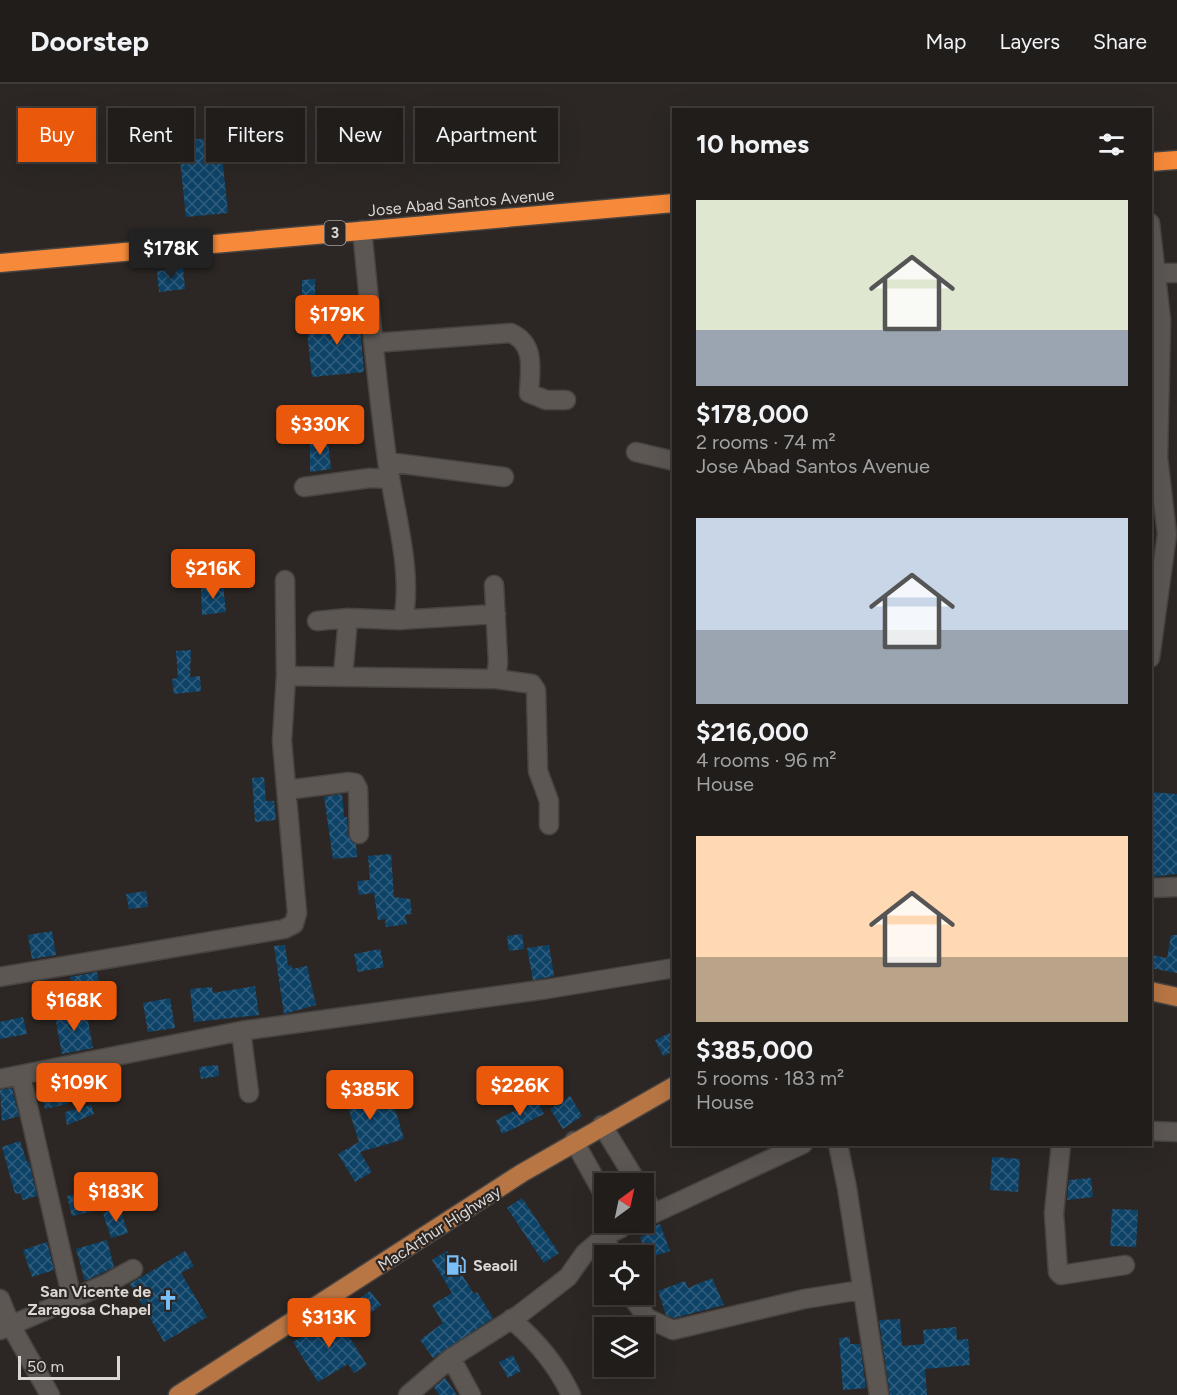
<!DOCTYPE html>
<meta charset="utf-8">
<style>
:root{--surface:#211d1b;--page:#2d2a28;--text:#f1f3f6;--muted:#a2a2a3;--line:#3e3b3a;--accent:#ea580c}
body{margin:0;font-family:Figtree,sans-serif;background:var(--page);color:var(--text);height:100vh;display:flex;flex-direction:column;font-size:22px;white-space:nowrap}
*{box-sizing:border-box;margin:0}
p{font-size:20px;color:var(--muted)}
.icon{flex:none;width:33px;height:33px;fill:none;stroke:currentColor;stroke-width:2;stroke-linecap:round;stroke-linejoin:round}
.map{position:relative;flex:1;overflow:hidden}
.side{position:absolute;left:672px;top:24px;width:480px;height:1038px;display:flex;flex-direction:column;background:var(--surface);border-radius:0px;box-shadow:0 6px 24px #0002,0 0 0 2px var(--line)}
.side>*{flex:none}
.banner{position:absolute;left:18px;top:24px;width:564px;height:54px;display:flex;gap:12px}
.needle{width:39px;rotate:33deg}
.controls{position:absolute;left:594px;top:1089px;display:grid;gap:12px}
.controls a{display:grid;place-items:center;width:60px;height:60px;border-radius:0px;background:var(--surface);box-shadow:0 6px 24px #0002,0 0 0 2px var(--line);font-size:30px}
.scale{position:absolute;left:18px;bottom:15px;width:102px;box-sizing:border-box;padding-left:6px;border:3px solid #dad7d5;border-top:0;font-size:16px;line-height:21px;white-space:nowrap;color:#dad7d5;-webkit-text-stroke:4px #2c2724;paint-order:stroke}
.price{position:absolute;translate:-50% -51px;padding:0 14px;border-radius:6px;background:var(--accent);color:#fff;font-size:20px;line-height:39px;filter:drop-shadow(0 2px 3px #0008)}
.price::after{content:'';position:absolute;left:50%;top:36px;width:18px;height:14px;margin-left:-9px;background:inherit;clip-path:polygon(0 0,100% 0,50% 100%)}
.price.active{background:#222;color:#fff}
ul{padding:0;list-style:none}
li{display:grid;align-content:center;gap:12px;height:318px;padding:0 24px}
li span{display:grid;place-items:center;height:186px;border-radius:0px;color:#555}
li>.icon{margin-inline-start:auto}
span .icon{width:108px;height:108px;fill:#fffc;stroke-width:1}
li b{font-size:26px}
h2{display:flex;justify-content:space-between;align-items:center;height:72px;padding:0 24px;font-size:26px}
.pill{padding:0 21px;border-radius:0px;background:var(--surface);box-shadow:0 6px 24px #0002,0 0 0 2px var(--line);font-size:21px;line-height:54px}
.pill.active{background:var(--accent);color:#fff}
header{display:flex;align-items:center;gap:36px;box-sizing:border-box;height:84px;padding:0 30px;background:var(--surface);border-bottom:2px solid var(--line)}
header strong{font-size:28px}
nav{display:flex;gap:33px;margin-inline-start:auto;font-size:21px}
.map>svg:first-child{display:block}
</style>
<header>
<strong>Doorstep</strong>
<nav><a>Map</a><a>Layers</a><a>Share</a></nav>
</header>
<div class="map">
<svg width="1177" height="1311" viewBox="0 0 1177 1311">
<defs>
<pattern id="building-cross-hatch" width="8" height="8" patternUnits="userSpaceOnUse" patternTransform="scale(1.5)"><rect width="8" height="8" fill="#0e4368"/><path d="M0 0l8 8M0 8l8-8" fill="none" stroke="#305d7d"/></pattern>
</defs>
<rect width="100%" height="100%" fill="#2c2724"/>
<path fill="url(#building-cross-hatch)" d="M220,53L228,129L186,133L178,57Z
M183,184L185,205L159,208L157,187Z
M315,195V212H302V196Z
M353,215L355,243H360L364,288L312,293L307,247L340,244L338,216Z
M328,357L331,385L310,388V358Z
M223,501L226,528L202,531L201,502Z
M191,566L190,593L200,592L201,607L174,610L172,595L178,594L176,567Z
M264,693L266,717H274L276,736L255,738L252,694Z
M1150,708L1177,710V790L1150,793Z
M342,710L344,733H347L348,751L356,760L357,773L333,775L324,713Z
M391,770L394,813L410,815L412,830L405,831L407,840L386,843L385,835L378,836L374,809L359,811L357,797L370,796L368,772Z
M146,807L148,823L129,825L126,810Z
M52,847L56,871L32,875L28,851Z
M522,850L524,865L509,867L507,852Z
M1171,851H1177V889L1150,884L1152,871L1167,874Z
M285,861L288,882L291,881L292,885L307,882L316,921L284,930L274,862Z
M549,861L554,892L533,896L527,864Z
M380,865L384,883L358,888L354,870Z
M97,888L103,919L76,924L70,893Z
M255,902L259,931L194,938L190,905L212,903L213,909Z
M170,914L175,944L148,948L143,919Z
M86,926L93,964L62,970L55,932Z
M23,933L27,950L0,955V938Z
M674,947V967L663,972L655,956Z
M218,981L219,992L201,995L199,983Z
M384,988L404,1055L360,1068L372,1088L355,1098L338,1070L359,1058L341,1001Z
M62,994L68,1020L45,1025L39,999Z
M12,1004L19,1032L2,1037L0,1006Z
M570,1012L582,1032L563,1045L550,1025Z
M537,1016L544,1030L502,1050L496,1036Z
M91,1021L94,1030L67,1041L65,1028Z
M20,1057L27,1078H29L37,1112L23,1116L20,1109L15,1110L2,1063Z
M992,1073L1020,1075L1018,1108L990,1106Z
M1091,1094L1093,1113L1067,1116L1069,1096Z
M90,1106L95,1127L72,1132L67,1112Z
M522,1114L559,1169L544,1179L507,1124Z
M120,1124L128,1149L111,1154L103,1129Z
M1112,1125L1138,1126L1136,1163L1110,1162Z
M660,1140L670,1167L648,1174L640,1153L645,1151L643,1146Z
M107,1156L114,1183L85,1197L76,1165Z
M47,1158L54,1186L32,1193L23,1166Z
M185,1167L194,1182L181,1189L207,1233L164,1258L130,1200Z
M447,1167L474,1210L477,1208L493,1234L433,1274L420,1256L443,1239L432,1221L452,1209L432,1176Z
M712,1194L724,1221L674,1234L666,1231L658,1207L685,1197L688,1204Z
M370,1207L381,1221L368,1231L356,1217Z
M334,1229L367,1281L354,1289L348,1280L318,1298L293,1258L323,1240L321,1237Z
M900,1235L902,1262L924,1260L923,1246L956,1243L957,1256L968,1255L970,1281L925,1285L927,1311H890L879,1236Z
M850,1253V1260H860L866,1304L843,1306L839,1254Z
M513,1271L521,1287L508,1294L499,1278Z
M445,1294L457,1311H439L434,1303Z"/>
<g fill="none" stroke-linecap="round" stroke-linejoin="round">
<g stroke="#484441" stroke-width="21">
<path id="minor" d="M1150,139L1161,236L1158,374L1167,450L1150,574
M362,146C370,225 377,304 388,382C395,429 413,489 403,536
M1157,189H1177
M374,259L511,249C536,260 530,286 529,309L546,316H566
M636,368L674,377
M388,378L504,393
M304,403L370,394L390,395
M494,501L498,578L496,595
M317,537L348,534L398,536L496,530
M286,592L496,595L532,600L536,606L538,687L549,717V741
M343,592L348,534
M287,706L349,698L355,699L358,705L359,750
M1150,804L1177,803
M0,893L284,845L294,840L297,829L282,657L286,592L285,496
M241,947L249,1009
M21,992L72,1215
M0,995L241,947L547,905L674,884
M602,1041L638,1100
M1150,1047L1177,1048
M574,1057L604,1111
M838,1060L847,1104L879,1311
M1061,1060L1054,1129L1058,1188L1061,1191L1125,1181
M644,1111L653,1129
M644,1134L803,1060
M605,1152L613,1172
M630,1210L647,1234L673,1246L804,1215L861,1206
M0,1215L11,1242L50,1311
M511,1235C537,1257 557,1281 571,1311
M0,1246L106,1200L133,1185
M451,1274L471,1311
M408,1311L451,1274L520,1230L568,1193L585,1169L605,1152L621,1144L619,1138"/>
</g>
<g stroke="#484441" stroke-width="21">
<path id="major" d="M1150,907L1177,913
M178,1311L522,1089L674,1002"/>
</g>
<g stroke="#484441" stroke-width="21">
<path id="highway" d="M1150,78L1177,76
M0,179L674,119"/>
</g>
<use href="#minor" stroke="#5c5753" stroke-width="18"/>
<use href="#major" stroke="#b87644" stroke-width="18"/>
<use href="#highway" stroke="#f68a3a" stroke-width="18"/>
</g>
<defs>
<g id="fuel-bare" transform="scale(1.62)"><path d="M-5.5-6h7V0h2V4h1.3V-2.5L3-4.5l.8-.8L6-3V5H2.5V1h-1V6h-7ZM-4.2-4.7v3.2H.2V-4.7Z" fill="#7abff8" stroke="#2c2724" stroke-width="2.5" paint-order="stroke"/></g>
<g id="church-bare" transform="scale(1.62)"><path d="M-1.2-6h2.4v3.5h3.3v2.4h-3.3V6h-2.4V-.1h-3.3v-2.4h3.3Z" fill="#7abff8" stroke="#2c2724" stroke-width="2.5" paint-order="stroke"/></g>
</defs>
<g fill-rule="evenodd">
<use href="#fuel-bare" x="456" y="1181"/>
<use href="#church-bare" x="168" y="1216"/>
</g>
<g text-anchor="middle" stroke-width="4.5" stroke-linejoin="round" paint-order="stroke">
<rect fill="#2c2724" stroke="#a6a2a0" stroke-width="1.5" x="324.5" y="137" width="21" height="24" rx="4.5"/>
<g font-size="15" font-weight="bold" fill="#dad7d5">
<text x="335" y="154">3</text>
</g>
<g font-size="16" fill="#dad7d5" stroke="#2c2724">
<text transform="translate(461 118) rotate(-5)" y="6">Jose Abad Santos Avenue</text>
<text transform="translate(439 1144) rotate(-33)" y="6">MacArthur Highway</text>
</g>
<g font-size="16" font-weight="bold" fill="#dad7d5" stroke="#2c2724" text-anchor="start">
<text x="473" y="1187">Seaoil</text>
<text x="151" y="1213" text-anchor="end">San Vicente de<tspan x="151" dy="18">Zaragosa Chapel</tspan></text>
</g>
</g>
</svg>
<div class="controls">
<a><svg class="needle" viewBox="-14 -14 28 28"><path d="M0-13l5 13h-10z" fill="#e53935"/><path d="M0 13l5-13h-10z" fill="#a2a2a3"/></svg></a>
<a><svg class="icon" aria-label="locate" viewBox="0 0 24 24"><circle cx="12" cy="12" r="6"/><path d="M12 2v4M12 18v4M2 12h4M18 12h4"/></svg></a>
<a><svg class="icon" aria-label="layers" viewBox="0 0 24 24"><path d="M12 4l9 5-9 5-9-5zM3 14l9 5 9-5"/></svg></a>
</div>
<div class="scale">50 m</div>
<b class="price active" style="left:171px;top:196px">$178K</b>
<b class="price" style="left:337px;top:262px">$179K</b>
<b class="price" style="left:320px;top:372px">$330K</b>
<b class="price" style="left:213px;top:516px">$216K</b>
<b class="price" style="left:74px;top:948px">$168K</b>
<b class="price" style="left:79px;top:1030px">$109K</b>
<b class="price" style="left:520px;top:1033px">$226K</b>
<b class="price" style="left:370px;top:1037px">$385K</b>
<b class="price" style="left:116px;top:1139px">$183K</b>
<b class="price" style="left:329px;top:1265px">$313K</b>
<div class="banner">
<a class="pill active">Buy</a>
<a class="pill">Rent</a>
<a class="pill">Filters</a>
<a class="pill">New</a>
<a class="pill">Apartment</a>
</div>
<section class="side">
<h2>10 homes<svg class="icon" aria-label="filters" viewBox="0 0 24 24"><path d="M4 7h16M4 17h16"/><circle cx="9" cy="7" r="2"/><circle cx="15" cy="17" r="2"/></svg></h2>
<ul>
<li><span style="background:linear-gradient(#dfe7d0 70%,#9aa5b1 0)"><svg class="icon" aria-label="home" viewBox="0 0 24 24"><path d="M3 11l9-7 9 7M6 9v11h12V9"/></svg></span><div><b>$178,000</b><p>2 rooms · 74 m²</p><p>Jose Abad Santos Avenue</p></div></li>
<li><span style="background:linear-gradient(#c9d6e8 60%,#9aa5b1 0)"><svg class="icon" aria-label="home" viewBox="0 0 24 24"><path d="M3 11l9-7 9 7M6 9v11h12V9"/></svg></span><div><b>$216,000</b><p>4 rooms · 96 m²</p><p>House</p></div></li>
<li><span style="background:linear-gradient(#ffd9b3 65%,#b9a48a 0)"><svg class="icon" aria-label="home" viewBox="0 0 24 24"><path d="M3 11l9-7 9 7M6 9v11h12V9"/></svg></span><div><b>$385,000</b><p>5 rooms · 183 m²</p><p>House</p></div></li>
</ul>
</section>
</div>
